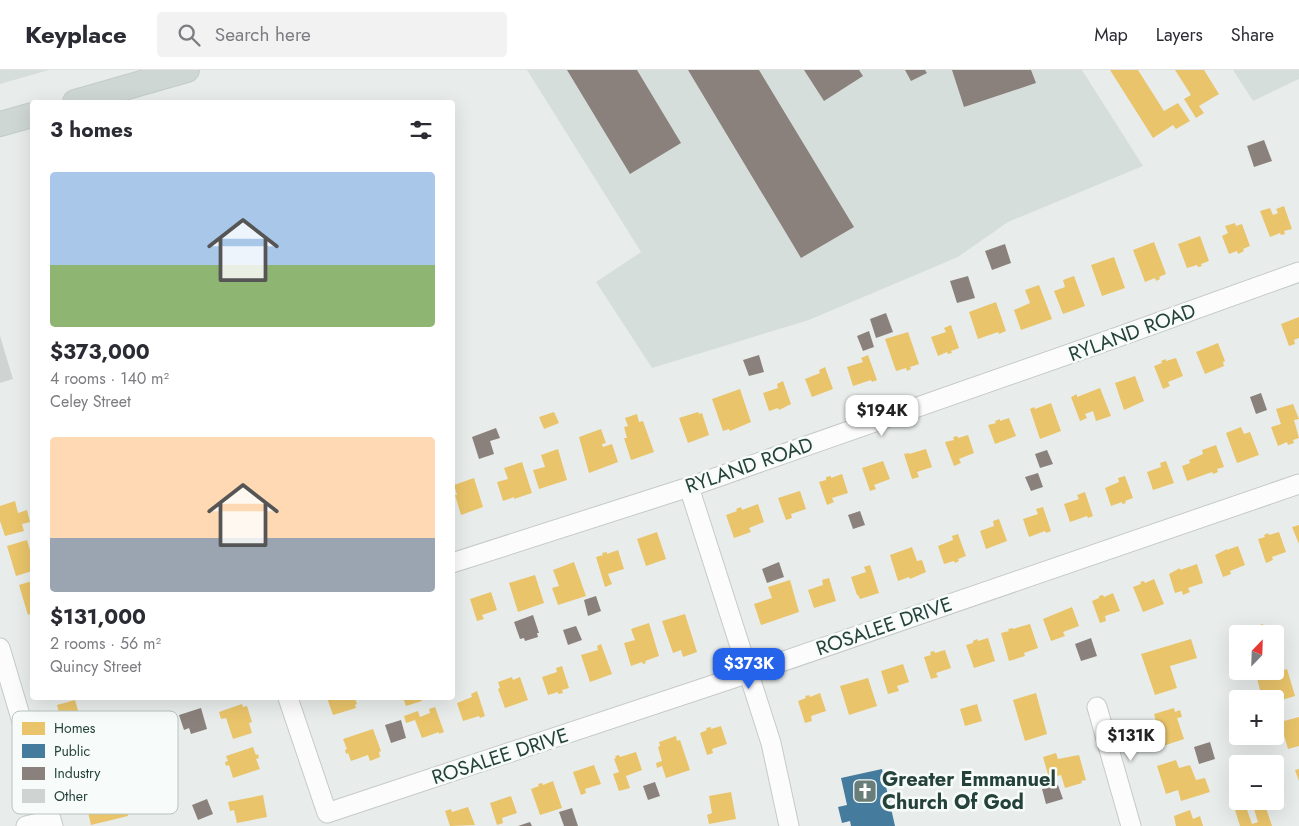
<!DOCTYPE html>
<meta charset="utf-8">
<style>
:root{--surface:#fff;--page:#f2f2f3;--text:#2b2b33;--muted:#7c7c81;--line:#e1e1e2;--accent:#2563eb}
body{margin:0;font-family:Jost,sans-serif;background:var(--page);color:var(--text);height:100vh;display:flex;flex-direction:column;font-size:19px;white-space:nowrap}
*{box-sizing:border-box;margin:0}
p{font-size:16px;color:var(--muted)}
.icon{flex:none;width:28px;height:28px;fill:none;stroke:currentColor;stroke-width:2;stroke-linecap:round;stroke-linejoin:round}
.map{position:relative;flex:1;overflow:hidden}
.panel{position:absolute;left:30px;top:30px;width:425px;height:600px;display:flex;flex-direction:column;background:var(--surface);border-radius:5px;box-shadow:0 5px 20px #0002}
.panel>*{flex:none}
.needle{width:32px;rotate:23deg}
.tools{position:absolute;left:1229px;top:555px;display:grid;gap:10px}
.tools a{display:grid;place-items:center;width:55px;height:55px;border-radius:5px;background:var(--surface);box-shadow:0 5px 20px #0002;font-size:25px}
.price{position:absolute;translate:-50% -42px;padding:0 11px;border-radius:10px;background:#fff;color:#222;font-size:16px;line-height:32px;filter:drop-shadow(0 1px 2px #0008)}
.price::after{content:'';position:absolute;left:50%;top:30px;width:15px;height:11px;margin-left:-8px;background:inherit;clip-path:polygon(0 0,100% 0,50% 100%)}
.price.on{background:var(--accent);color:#fff}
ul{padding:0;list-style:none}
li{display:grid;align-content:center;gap:10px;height:265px;padding:0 20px}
li span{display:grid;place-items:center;height:155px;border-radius:5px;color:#555}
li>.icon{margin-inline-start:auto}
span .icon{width:90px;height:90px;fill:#fffc;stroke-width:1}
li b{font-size:21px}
h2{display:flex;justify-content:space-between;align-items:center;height:60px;padding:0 20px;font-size:21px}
header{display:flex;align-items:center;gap:30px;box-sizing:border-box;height:70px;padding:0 25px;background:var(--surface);border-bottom:1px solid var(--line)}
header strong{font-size:24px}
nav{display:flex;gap:28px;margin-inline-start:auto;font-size:18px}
.search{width:350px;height:45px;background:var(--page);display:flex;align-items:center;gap:12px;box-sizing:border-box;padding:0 18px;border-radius:5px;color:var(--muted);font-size:19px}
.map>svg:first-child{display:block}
</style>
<header>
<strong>Keyplace</strong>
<div class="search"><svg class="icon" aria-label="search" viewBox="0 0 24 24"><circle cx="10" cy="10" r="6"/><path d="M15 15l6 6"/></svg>Search here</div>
<nav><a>Map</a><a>Layers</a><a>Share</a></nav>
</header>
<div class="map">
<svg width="1299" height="756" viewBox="0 0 1299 756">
<rect width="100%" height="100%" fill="#e8edeb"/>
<path fill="#d6dedb" d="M0,0H49L0,14Z
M527,0H1082L1143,96L1008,152L958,187L809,250L652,298L596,212L641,182Z
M1233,0H1299V9L1253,31Z"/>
<path fill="#e9c46a" d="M1110,0H1138L1164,41L1178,33L1190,51L1176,59L1173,55L1153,68Z
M1175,0H1204L1219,24L1199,36L1204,43L1196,48L1184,29L1191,25Z
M1284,136L1292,159L1284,161L1285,164L1281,165L1280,163L1270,167L1260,141L1270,138L1273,145L1278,143L1276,139Z
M1235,153L1236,156L1242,154L1250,176L1243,179L1244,181L1238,184L1237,181L1229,184L1222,166L1228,163L1225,156Z
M1200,166L1209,191L1201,194L1202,196L1198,197L1197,195L1187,198L1178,174Z
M1154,172L1166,204L1159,207L1160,209L1156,211L1155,208L1145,212L1133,180Z
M1114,187L1125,218L1102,226L1091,195Z
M1074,206L1085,236L1063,244L1054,221L1065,217L1063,210Z
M1039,215L1052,249L1021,260L1014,240L1030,233L1025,220Z
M996,232L1006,261L999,264L998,262L978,269L969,242Z
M1299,247V268L1294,270L1295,274L1289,276L1281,254Z
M951,255L959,278L951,281L952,283L948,284L947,282L938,286L931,267L946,262L944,258Z
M908,262L919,294L910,297L911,299L907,301L906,298L896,301L885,269Z
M1218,273L1225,291L1223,292L1224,296L1205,304L1196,282Z
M868,285L877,310L872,312L871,310L853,316L847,297L863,292L861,288Z
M1176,288L1183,306L1168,312L1170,316L1163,319L1154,296L1162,293L1161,291L1166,289V291Z
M825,297L833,319L812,327L805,309L820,303L819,300Z
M1135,306L1144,331L1124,340L1115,313Z
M783,311L791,334L779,340L778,338L769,341L763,323L778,318L777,314Z
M1100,318L1111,346L1096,351L1093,341L1085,344L1087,348L1080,351L1071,327L1077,324V327Z
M740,319L751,352L730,361L729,359L723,361L712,329Z
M1051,333L1061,361L1040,369L1030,339L1034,337L1035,339Z
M1293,334L1299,349L1294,350L1299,368L1293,370L1294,373L1288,375L1287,372L1278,376L1271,357L1281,354L1276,339Z
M554,342L559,353L544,359L539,347Z
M698,342L699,344L702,343L709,365L688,373L679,348Z
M637,344L639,352L643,351L654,382L631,390L624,368H627L624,357L628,356L625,348Z
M1009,348L1016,366L995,374L988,355L996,353L995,351L1000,349V351Z
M1241,357L1244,364L1250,362L1259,385L1237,393L1226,363Z
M601,359L606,373L602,374L603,377L612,374L618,392L589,403L579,367Z
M968,365L974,383L959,389L961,393L954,396L945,372L954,370L953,367L957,366L958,368Z
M1216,375L1224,397L1217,399L1218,402L1213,404L1212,402L1187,411L1182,396L1190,393L1189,390L1203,384L1202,380Z
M558,379L567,410L539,419L533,400L545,397L541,385Z
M926,379L932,397L917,402L919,407L912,409L904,384L909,383V384Z
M883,391L890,409L874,415L876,419L870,421L862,398Z
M1166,391L1174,413L1153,420L1147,402L1161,397L1160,393Z
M522,392L532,423L514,429V427L503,431L497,412L508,409L504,398Z
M842,404L848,423L832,428L834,432L827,435L819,412L826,410V407L831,406V408Z
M1125,406L1133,428L1125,431L1126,433L1122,434V432L1111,436L1105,418L1119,412L1118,408Z
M474,408L483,437L461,445L455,425H457L454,415Z
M800,421L806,439L791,444L792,448L786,450L778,428Z
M1085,422L1093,446L1088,448L1087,446L1070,452L1064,434L1079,429L1077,425Z
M15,431L18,443L27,440L30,452L22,454L24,461L5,466L0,451V436Z
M758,434L764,452L749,458L751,462L734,468L726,445L737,441L736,439L741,437L742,440Z
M1043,437L1051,461L1046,463L1045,461L1029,467L1023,449L1038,444L1036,439Z
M999,449L1007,471L986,479L980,461L994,456L993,451Z
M1299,455V474L1292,457Z
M657,462L666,489L646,496L637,469Z
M1279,462L1286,482L1272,487L1273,490L1266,493L1258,469L1265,467L1264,465L1268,463L1269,465Z
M958,464L966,486L958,489L959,491L955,493L954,491L944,494L938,476L953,470L952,466Z
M27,470L32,487V501L16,506L7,476Z
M1238,476L1245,495L1230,501L1231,504L1223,507L1215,485L1227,479V480Z
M912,477L917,491L922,490L926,502L910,509L909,507L898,511L890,485Z
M618,480L624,499L608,504L612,514L605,517L596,487L603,485L602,483L607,482V484Z
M574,492L586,526L558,535L552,518L559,516L553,500Z
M1197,494L1203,513L1188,518L1190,522L1183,525L1182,521L1175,523L1169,504L1180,498V500Z
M870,495L879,523L860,529L858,525H857L851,507L866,502L864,497Z
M535,505L544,533L518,542L509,513Z
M829,508L836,531L814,538L808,520L823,515L822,510Z
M1154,509L1164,534L1143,542L1133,517L1141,514L1140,512L1144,511L1145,513Z
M790,510L799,542L761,555L754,534L772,528L768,517Z
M32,511V543L28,545L19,515Z
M491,522L497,540L482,545L484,549L477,551L470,529Z
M1113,523L1120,541L1105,546L1106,551L1100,553L1092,531L1099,528V526L1103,525L1104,527Z
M1072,537L1079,556L1063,562L1065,566L1051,571L1043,549Z
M685,544L697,582L683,587L681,580L673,583L662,551Z
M649,553L659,586L645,591L646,593L643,594L642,592L631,596L624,573L635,570L631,559Z
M1030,554L1038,578L1024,583L1025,586L1009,591L1001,563L1009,561L1008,559L1013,558V559Z
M1263,554L1266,564H1244L1243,560Z
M988,568L995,591L974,598L966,575L973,573V571L977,569L978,571Z
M1191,569L1197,588L1170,596L1177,618L1155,625L1141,584Z
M601,574L612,604L590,612L581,585L598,580L597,576Z
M945,580L951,598L936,603L938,607L931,609L924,587L931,585L930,582L934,581L935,583Z
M903,594L909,612L897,616L899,621L888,624L881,601Z
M562,596L569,618L562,620L563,623L558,624V622L548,625L542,607L557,602L556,598Z
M1287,599L1295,626L1275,632V629H1271L1270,625L1262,628L1257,608Z
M512,607L513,610L520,607L528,630L505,638L498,619L500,618L498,612Z
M868,608L877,636L849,645L840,616Z
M477,621L485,646L480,648L479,646L463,651L457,633L472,627L471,624Z
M820,623L826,641L811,646L812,651L805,653L798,631L806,628L805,626L809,625L810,627Z
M1036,623L1047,664L1025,671L1013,630Z
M327,628H355L357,634L355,635L356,638L333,645Z
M403,628H420L422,631L406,636Z
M75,630L81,651L87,649L90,660L66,667L62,652L58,653L57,647L60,646L57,635Z
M242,634L243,637L247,636L252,652L249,653L252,663L233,669L226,648L221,649L219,642Z
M977,634L982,651L965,656L960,639Z
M435,637L444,662L439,664V662L422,668L415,650L406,653L404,646L418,641L420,647L430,643L429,639Z
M1174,638L1175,642L1180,640L1182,647L1177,648L1184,669L1163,676L1154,644Z
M1299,647V676L1288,679L1280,652Z
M721,656L727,674L712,679L713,683L707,685L700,663L707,660L706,658L711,657V659Z
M373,659L381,681L379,682L380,687L370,691L368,685L351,691L348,683L346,684L345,680L347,679L343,669Z
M676,666L677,671L680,670L690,700L666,708L662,696L657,698L656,693L662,691L658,677L660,676L659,672Z
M253,677L256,685L258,684L259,688L256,689L260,699L233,708L229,695L226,696L225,692L228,691L226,686Z
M636,682L642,700L626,706L630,718L619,721L613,704L619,702L614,689L616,688L615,686L619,685L620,687Z
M1056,683L1058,689L1079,685L1086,710L1081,711L1082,713L1065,718L1061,705L1049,708L1043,687Z
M1176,690L1179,698L1190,695L1196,710L1205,708L1210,722L1181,731L1178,720L1166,724L1157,696Z
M594,695L601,714L585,719L586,723L581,725L573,702Z
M1299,699V711L1295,700Z
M553,711L562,738L540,745L531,719L539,716L538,714L542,713L543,715Z
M120,712L128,746L91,755L88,742L91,741L86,720Z
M731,722L736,749L709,754L707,745L712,743L709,726Z
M263,725L267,747L237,753L234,740L230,741L228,732Z
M511,726L517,743L502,748L503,753L497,755L490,733Z
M1265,735L1272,756H1240L1235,740L1246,737L1252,754L1258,752L1254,739Z
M468,737L475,755L450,756L445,741L451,739L452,742Z
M1190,740L1193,749L1200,746L1203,756H1176L1174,746Z"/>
<path fill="#457b9d" d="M882,699L895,756H851L850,751L842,753L838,737L847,735L841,708Z"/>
<path fill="#8a817c" d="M567,0H637L681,73L630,104Z
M688,0H759L854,157L801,188Z
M804,0H859L863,6L824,31Z
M905,0H925L927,3L911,11Z
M952,0H1031L1036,13L964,37Z
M1264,70L1272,91L1254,97L1247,76Z
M1005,174L1011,193L992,200L985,181Z
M968,206L975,228L957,233L950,211Z
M886,243L893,262L876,268L870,249Z
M869,261L874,277L863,281L857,266Z
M759,285L764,302L749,306L743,290Z
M1261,323L1267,340L1256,344L1250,327Z
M496,358L500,368L490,371L494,384L479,389L472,367Z
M1047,380L1053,394L1040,398L1035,384Z
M1038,403L1043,417L1031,421L1025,407Z
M860,441L865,455L853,459L848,445Z
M779,492L784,507L767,513L762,499Z
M596,526L601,541L588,546L584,530Z
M533,545L539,563H537L538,567L525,571L524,568L520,569L514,552Z
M576,556L582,570L568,575L563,560Z
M1091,568L1097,586L1081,591L1075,574Z
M201,638L207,659L191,664L189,658L184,660L179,645Z
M401,650L406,668L391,673L385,655Z
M1210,672L1215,689L1199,694L1194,677Z
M1263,687L1265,694H1240V693Z
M655,712L660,726L648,730L643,716Z
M1058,715L1063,729L1046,734L1042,719Z
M207,729L213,744L198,750L192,735Z
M572,738L578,756H564L559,742Z
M530,752L532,756H518Z"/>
<path fill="#cfd4d2" d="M0,266L13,309L0,313Z"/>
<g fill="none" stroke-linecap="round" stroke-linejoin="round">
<g stroke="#c5cac8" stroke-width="21">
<path id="minor" d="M689,417L771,673L789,756
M452,493L689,417L1115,268L1299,202
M0,578L53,756
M288,628L327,743L749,603L1299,414
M1097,637L1131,756
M26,756L51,750"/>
</g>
<g stroke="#c3ccc9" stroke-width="26">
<path id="major" d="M75,32L187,0
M0,54L32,45"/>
</g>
<use href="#minor" stroke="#fcfcfc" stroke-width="19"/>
<use href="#major" stroke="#cfd7d5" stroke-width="24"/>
</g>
<defs>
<g id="church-square" transform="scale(1.25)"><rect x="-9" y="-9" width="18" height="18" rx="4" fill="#697e78" stroke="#f7fbf9"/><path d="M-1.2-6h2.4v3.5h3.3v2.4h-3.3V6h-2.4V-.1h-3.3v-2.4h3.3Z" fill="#fff"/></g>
</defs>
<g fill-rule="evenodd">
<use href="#church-square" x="865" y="721"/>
</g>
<g text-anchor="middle" stroke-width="5" stroke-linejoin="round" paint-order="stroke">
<g font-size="20" fill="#24423a" stroke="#f7fbf9">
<text transform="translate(1132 262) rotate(-20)" y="7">RYLAND ROAD</text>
<text transform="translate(749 395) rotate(-19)" y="7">RYLAND ROAD</text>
<text transform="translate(884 556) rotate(-19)" y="7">ROSALEE DRIVE</text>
<text transform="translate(500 686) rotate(-18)" y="7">ROSALEE DRIVE</text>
</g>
<g font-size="20" font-weight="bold" fill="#24423a" stroke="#f7fbf9" text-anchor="start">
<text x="882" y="716">Greater Emmanuel<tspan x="882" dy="23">Church Of God</tspan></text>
</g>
</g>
<rect x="12" y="641" width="166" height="103" rx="8" fill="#f7fbf9" stroke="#b8c4c0" stroke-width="1"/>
<rect x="22" y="652" width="23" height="13" fill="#e9c46a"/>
<rect x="22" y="674" width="23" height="14" fill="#457b9d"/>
<rect x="22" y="697" width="23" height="13" fill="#8a817c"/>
<rect x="22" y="719" width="23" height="14" fill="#cfd4d2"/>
<g font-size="14" fill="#24423a">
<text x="54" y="663">Homes</text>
<text x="54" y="686">Public</text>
<text x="54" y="708">Industry</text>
<text x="54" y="731">Other</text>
</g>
</svg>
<div class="tools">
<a><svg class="needle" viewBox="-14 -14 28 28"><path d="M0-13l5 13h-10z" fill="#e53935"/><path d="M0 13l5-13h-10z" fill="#7c7c81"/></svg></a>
<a>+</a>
<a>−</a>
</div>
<b class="price" style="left:882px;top:367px">$194K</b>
<b class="price on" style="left:749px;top:620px">$373K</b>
<b class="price" style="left:1131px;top:692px">$131K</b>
<section class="panel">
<h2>3 homes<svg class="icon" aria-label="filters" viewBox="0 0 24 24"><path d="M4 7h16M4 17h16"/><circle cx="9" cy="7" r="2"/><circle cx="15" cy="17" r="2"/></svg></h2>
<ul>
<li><span style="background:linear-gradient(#a9c7e8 60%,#8fb573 0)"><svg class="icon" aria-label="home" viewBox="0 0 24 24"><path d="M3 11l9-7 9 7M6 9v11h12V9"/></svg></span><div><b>$373,000</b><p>4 rooms · 140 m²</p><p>Celey Street</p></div></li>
<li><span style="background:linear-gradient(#ffd9b3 65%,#9aa5b1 0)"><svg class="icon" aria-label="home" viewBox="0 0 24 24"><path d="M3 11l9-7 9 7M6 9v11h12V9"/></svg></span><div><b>$131,000</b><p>2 rooms · 56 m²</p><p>Quincy Street</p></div></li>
</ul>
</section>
</div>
